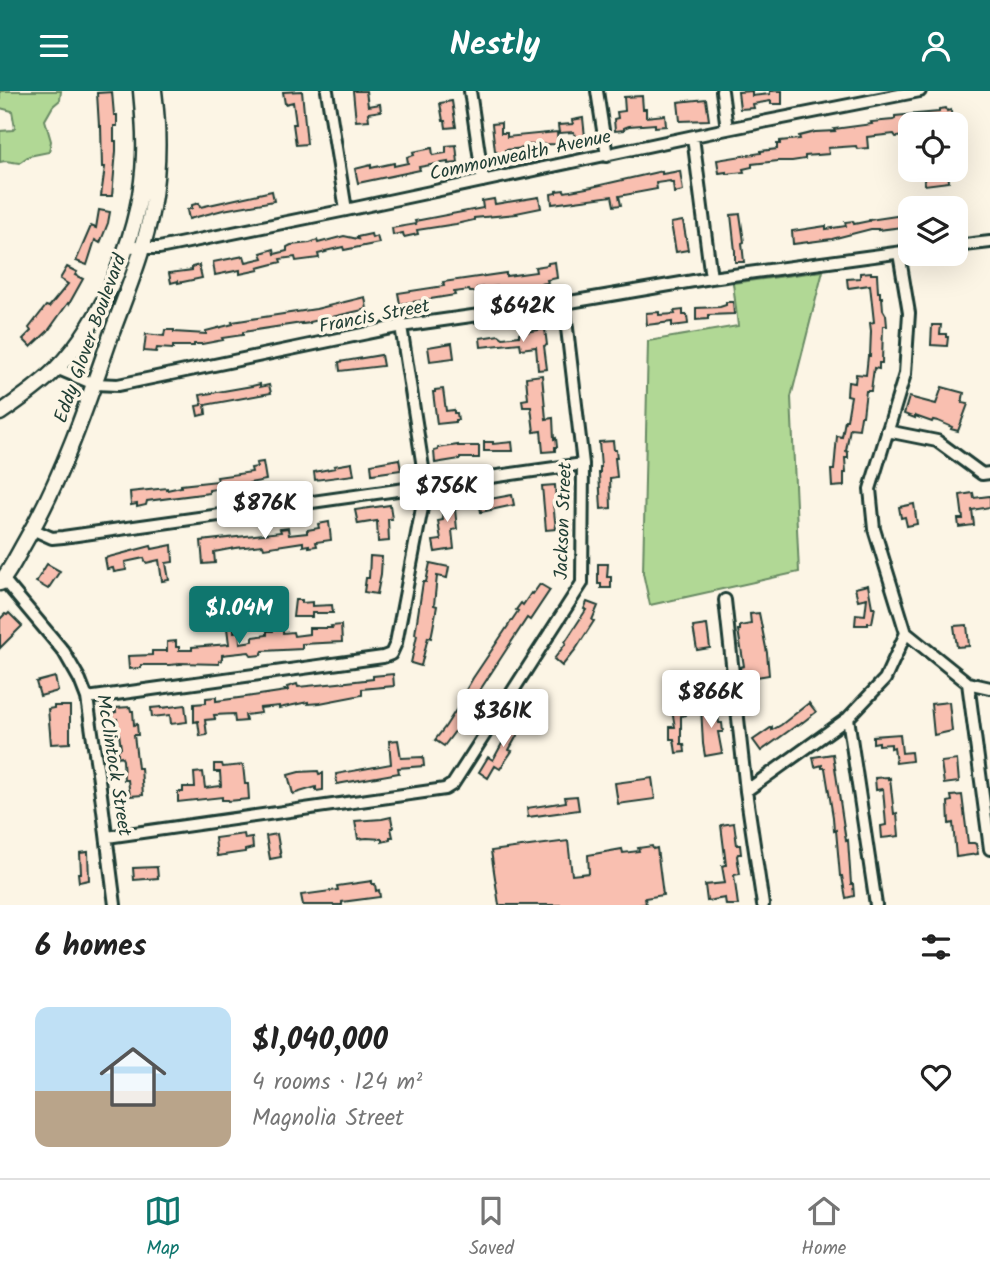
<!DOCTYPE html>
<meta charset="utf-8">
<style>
:root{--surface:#fff;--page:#f6f6f6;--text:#222;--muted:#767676;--line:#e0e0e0;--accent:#0f766e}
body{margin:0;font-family:Kalam,sans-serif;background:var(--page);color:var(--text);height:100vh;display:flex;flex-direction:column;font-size:26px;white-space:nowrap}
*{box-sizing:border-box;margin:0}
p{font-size:23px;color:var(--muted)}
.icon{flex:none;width:38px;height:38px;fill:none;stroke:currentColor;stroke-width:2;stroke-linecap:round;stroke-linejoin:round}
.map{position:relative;height:814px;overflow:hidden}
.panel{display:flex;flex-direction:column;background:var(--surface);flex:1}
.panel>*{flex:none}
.controls{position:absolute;left:898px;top:21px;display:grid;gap:14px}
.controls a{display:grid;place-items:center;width:70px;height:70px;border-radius:14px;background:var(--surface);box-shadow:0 7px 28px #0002;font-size:35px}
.price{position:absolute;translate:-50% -60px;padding:0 16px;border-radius:7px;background:#fff;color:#222;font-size:23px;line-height:46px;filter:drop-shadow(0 2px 4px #0008)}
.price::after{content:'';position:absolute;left:50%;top:42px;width:21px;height:16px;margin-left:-10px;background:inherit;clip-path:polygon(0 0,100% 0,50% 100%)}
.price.on{background:var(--accent);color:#fff}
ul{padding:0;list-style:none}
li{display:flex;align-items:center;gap:21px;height:175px;padding:0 35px}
li span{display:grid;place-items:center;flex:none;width:196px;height:140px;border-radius:14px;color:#555}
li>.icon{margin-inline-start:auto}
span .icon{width:84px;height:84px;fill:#fffc;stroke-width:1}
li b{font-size:30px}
h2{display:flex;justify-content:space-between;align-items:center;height:84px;padding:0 35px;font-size:30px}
header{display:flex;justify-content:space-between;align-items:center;height:91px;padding:0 35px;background:var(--accent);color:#fff;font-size:32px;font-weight:700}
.tab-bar{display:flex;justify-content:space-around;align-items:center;height:98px;border-top:2px solid var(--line);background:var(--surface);font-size:19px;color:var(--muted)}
.tab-bar a{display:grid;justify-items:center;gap:4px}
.tab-bar .on{color:var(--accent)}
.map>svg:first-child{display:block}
</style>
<header><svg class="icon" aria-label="menu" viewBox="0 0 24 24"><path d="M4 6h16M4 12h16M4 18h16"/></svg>Nestly<svg class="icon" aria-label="person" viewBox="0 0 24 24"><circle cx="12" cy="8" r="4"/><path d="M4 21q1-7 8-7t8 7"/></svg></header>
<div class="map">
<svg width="990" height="814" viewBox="0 0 990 814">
<rect width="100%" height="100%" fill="#fcf5e5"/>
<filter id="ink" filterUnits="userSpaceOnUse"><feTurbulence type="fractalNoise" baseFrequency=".0143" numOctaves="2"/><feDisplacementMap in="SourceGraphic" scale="14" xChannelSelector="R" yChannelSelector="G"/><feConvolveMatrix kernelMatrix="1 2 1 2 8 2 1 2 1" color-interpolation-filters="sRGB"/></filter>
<g filter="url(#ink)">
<path fill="#b1d895" stroke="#688a64" stroke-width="2" d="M0,0H61L60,9L53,15L45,29L51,50L49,61L29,65L19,72L5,70L0,71V40L13,39L15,37L12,20L0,17Z
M823,180L791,306L799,481L650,514L643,482L648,250L738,235L733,192Z"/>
<path fill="#f9bfb0" stroke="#1f3d34" stroke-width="2" d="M302,0L307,53L296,54L293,33H296L293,11L285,13L283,1Z
M353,0H366L368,15L380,13L381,20L368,22L369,29L356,30Z
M752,0V5L770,3V0H782V13H771V10L753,13L754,17L740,18L738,1Z
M112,1L114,24H117V35H114V50H116V60L112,105H101L105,76H102L101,35H99L97,2Z
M642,5L643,18H646V26L665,24L666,35L655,36V33L629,35L624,37V39L615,40L614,28L618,27L617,21L625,20L624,6Z
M706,8L709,29L680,30L678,11Z
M452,10L456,36L446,37L445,30H443L440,12Z
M946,17L947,20L951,19L952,33H904L906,45L896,46L894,43L867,46L868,57L857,58L856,55L828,57L829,63L805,65V68L792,70H778L752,73V76L743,78L744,81L726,83V81L719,82L717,69L761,62V60L777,58V53H780V50L800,48L799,45L815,41L835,40L834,38L872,33L871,31L893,29L895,28V25L939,21V18Z
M583,27L585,46L575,47L574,41L559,42L558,34L573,33L572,29Z
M501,32V42H507V46L557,41L558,53L525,54V57L505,59V63L497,64V60H495L492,33Z
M456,54L458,72L448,73V71L419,76L420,79L358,92L355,78L371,74V77L394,72V75L408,72L407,66L414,64L413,61L432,57L433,64L446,62V55Z
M939,79H948L949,91L925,94L924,82L939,80Z
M662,80V83L680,80L683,100L674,102L673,92H671L670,90L656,92L657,98L619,105L621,114L614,115L612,105L552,113L551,103L556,102V100L564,99L565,101L592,96Z
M272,100L274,110L223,119L189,128L187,119L192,117V114L199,112L200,116Z
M539,106L541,117L516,122L517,123L474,127V129L456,133L417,139L418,143L404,146L403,142L393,144L392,137L416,133L415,130L483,117L482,110L494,108L495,113Z
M99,119L110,121L108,132L100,152L95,149L87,174L76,170L91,135L96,137Z
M740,123L744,151L742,152L744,171H735V160L731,124Z
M910,123V135L878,139V138H871L832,148L793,153L792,140L826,135V138L846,135L845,131L853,130L854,133L869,130V129Z
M683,130L688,159L676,161L671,132Z
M371,143L372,147L377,145L379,152L344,159L343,156L325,160L326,161L318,163L319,167L296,170L295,166L280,168L281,171L258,177L259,179L240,183V179L215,184L213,171L244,165L246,171L263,167L261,162L274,158L275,163L287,160V156L291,154L310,152L317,149L318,152L344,145L358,148L357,146Z
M555,171L557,187L547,189L548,192L505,197V195L477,197V201H470L469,199L454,201L455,204L400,213L398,202L444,195L443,191L506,182V185L536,181L535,176L548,174V172Z
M199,174L202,187L178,192V190L171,192L169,182L192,179V176Z
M67,176L77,181L75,184L83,188L69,213L68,212L48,240L31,256L23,248L31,240L29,237L46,215L49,216L68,193L60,188Z
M871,181V183H877L878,201H880V206H882L883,219L886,224L887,235H883L882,272H879V278L874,277L871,300H866L863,325H861L859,338L850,337L846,360L848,361V367H845L846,382H844V395L832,396L831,379H834L837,345L842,346L845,329H847L851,305L847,304L848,291L855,292L856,283L866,284L868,265H870L871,240L870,232L874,231L870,194L848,197L847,188L860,187V182Z
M365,206L367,218L310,231V232L302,233V232L243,241V244L222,247L223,249L202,253H194V255H173V258L157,257L156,261L144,260L146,243L164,245L165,239H174V241L206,243V240L233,233L232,231L316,218Z
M726,211H733L734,223L708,224V228L696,229V217L720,216L726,214Z
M683,219V224H687L688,233L672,235V231L647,234L646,222L659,221V224L675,223L674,220Z
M932,234H941L940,243H946V246H948L947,255L931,254Z
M545,238L547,254L544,255L547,278L538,279L536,256L521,258L520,252L481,256L480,247L499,244L503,247L519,245V242Z
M452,252L454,267L430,270L428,256Z
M381,264L383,275L340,280L339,271Z
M542,284L546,328L553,327L554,348L556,347L557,356H555V360L543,361L541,340L534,341L531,316H523L522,309L528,308L526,286Z
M260,293V296L269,294L271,302L205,314L206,323L198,325L196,315L202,314L200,304L252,295Z
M942,296L964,302L962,312L968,313L958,340L951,338L952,336L938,330L933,329L932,331L915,325V327L904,323L909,306L936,313Z
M443,298L446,320L454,319V322H457L458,329H455V331L437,333L433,301H435V299Z
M613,350L614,359H616L617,367H615L617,386L610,387L611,417L601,418L599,382H600V376H601L599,351Z
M484,351H493V353L512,351L513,360H484Z
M458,354V355H479V367H460V368L435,372L434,360L438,359V357Z
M399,368L401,379L372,383L371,373Z
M263,371L266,389L249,392V396L237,398L236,395L209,399V402L147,410L146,414L137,416V413L131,414L130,401L167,397V399L181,396V394L218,390L217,386L252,381L251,377L257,376L256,372Z
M352,372L354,384L315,389L314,381L335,377L334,375Z
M555,394L556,412H553L556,438L546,439L542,395Z
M973,402L974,407L990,405V416L972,419L974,434L959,436L958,428H963L960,404Z
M512,404L514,414L481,421L479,410Z
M459,405L460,417L455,418L457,438L452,439L454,458L435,461L433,450L441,449L438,430L443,429L440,408Z
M914,413L917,433L907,435L905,426L901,427L899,416Z
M390,414L392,428H388L389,450L378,451L377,430L358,433L355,419Z
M329,431L331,449L316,451L317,455L309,456V454L303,455V451L264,457L263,454L235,457L214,461L215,472L203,473L201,450L281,441L280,438L288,437L289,444L307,442V439L319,437L318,433Z
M172,454L173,471L166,472L169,489L162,490L159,469L146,472L144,467L125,471L126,479L114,481L113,477L107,478L105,467L151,455L152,458Z
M370,465L382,466L381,483L377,503L364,501L366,487H369Z
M430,472L449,476L447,487L437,485L434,514L437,515L433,537L431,547L428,546L421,575L411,572L417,544L415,543L423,491H426Z
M47,473L60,480L48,498L36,491Z
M598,473H608L607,486H611V497H601V493H598Z
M540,493L550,499L530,529L527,527L480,599L486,604H476L461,632L444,655L435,649L445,636L465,605L463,604L473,587L518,520L516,519L521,512L523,514L531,502L533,503Z
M868,494L872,516H875L872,532H868V534H855L856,523L865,524L867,507L858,509L855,497Z
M295,509H302V512L312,511V515L332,514L333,522H312V526H293Z
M587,511L598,515L592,529L594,530L576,558L562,575L554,568L566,552L565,551L586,519L584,518Z
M9,522L22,535L0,557V528L5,523L7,524Z
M282,522L283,542L293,541L294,545L309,543V537H332L331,535L341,534L342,551L302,553V558L263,560L261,564L252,565L249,561L222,564V569L219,570V573L180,572L181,573L169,574H141V577L129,578L128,565L152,564V560H167V551L176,550V556H179V559H192V556L229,553L227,537L234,536V541L239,540L240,552L253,550V546L267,544V540H273L272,523Z
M759,522L767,562L769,584L744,588L743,584H741L740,576L744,575L738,539H740V535L751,533L750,523Z
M707,534L710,557L697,559L693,536Z
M967,534L969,555L957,556L954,535Z
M393,583L394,595L362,598V604L320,612L308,613V611L279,617V615L260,617L261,622L245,624L246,630L235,631L234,623L214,624L215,628L205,629L207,644L200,645L198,630L194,631V613L206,612V607L216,606V610L246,606L286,600L285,599H288L287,596L297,593L298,596L338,592L373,588V585Z
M55,586L58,600L40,605L36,591Z
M949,611L952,640L934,644L931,613Z
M685,612L686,624L681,625V653H684L685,661L676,662L674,648H670V636H675L671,614Z
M809,612L816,621L798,635L797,634L761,660L753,649L772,636V639L781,634Z
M717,613L719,632H722L723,641H718L722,662L705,665L703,653L701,615Z
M185,614L187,631L171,633L170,624L152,626L151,617L161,616V617Z
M54,615H70V652L51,653L48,618L54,617Z
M130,616L131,620H133L134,634L137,633L138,644H134L138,677H141L143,704L130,705L128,689H124L123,669L121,665L118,666V658L121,657L117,628L113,629L112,622L116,621L115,617Z
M517,625L525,630L509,659L512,660L500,678L495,675L488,687L479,681L488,666L493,669L511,636L509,635Z
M900,643L902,662L911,661L912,670L896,672L894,656L891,657V653L879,654V651L873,652V645Z
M398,649L401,667L423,666L424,675L398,677L399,682L337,693L336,683L391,673L389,650Z
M833,663L846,750L848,749L851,793H853L854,805L846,807L842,785H840L836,739L834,740L833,726L825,677H822V674L815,676L813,666Z
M957,669L959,691L944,693L941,671Z
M214,673H222L223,676L243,674L245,693H248L249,708L228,710V709H222V706L178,711V701H183V696H195L194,682L203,681L205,697L221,695L220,681H214Z
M318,680L319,683L323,682V699L316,700V696L293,703L288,684L299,681Z
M888,686V688L890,687L894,723L897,722L899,745L882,747L881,735L886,734L883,698L876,699L875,687Z
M652,687L655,708L618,713L615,692Z
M962,704L968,752H974L976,753L978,763L956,766L953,732L949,733L948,711L952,710L951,705Z
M577,705L579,719L528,726L527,717L566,711L565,706Z
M391,726L393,737H391L393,746H390V749L382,751V748L367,747L358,748L355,730L382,728Z
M734,732L737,754H740L741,763H738L737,765L740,783L734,784L738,814H726L725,807L707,810L705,794L725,792L722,775L726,774L721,734Z
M244,743L245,748L252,747L253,757L245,759V761L217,765L215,747Z
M277,743L281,766L270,768L266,745Z
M568,750L572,784L589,782L588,764L622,758L623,762L639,760L638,757L652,755L653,758L657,757L663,804L645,807L646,813L639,814H499L491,760Z
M88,761L89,789L79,791L78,782H81L80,762Z
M157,776L158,787L134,789L133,777Z
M372,790V793H375L376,800L379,799L380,806L342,811V814H303L301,804L338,799L337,795Z"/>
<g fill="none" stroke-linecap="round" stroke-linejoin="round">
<g stroke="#1f3d34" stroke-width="16">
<path id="minor" d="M327,0L346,119
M470,0L483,90
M597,0L607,65
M722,0L727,38
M693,46L711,187
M128,155L142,157H159L346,119L727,38L920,0
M956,155L990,151
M899,162L909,222L905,283L870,398L874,438L906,542L968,592L990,597
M56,277L94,293L118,294L401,235L564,212L711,187L910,160
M887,340L937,350L982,383L990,382
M32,438L52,447L63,446L583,373
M3,488L64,561L80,589L87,607L100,696L115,814
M725,509L746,700L763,814
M968,592L990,758
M87,607L383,566L391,563L396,552L426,396L401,235
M848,627L876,814
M746,700L848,627L885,588L906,542
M107,746L445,698L453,693L582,492L583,373L564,212"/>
</g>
<g stroke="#1f3d34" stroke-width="19">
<path id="tertiary" d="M0,322C19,309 39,295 55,279C106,227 142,136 144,64C145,43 143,21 141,0
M0,492C10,480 17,465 25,451C62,387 87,314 111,244C126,203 144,161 152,117C159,78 159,39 154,0"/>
</g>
<use href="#minor" stroke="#fcf5e5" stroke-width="10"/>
<use href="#tertiary" stroke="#fcf5e5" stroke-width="14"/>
</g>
</g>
<g text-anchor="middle" stroke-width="7" stroke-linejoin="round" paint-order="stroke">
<g font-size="19" fill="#1f3d34" stroke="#fcf5e5">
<text transform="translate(520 63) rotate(-12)" y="7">Commonwealth Avenue</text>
<text transform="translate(374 224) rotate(-11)" y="7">Francis Street</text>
<text transform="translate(89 247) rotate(-70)" y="7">Eddy Glover Boulevard</text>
<text transform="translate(562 430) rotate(-88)" y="7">Jackson Street</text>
<text transform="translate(115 674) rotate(81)" y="7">McClintock Street</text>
</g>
</g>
</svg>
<div class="controls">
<a><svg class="icon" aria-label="locate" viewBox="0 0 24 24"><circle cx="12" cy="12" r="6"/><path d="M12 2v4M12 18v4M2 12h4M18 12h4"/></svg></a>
<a><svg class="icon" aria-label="layers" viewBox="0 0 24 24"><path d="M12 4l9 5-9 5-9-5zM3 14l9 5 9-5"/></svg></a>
</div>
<b class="price" style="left:523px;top:253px">$642K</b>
<b class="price" style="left:447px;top:433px">$756K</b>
<b class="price" style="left:265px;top:450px">$876K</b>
<b class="price on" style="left:239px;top:555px">$1.04M</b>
<b class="price" style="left:711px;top:639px">$866K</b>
<b class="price" style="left:503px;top:658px">$361K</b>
</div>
<section class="panel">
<h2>6 homes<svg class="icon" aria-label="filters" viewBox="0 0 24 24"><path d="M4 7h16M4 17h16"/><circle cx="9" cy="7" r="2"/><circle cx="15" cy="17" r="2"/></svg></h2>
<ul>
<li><span style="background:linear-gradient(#bfe0f5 60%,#b9a48a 0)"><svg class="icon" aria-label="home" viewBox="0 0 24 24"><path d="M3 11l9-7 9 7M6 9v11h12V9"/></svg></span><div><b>$1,040,000</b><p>4 rooms · 124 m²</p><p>Magnolia Street</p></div><svg class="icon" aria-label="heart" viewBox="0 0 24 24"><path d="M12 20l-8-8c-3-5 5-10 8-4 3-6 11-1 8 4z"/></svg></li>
</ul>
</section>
<nav class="tab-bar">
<a class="on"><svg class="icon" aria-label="map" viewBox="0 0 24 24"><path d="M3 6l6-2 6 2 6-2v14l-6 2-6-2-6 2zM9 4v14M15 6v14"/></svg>Map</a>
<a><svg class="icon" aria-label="saved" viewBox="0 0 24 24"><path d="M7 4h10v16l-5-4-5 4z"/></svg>Saved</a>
<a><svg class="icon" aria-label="home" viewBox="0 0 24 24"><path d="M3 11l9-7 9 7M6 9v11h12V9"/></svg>Home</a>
</nav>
